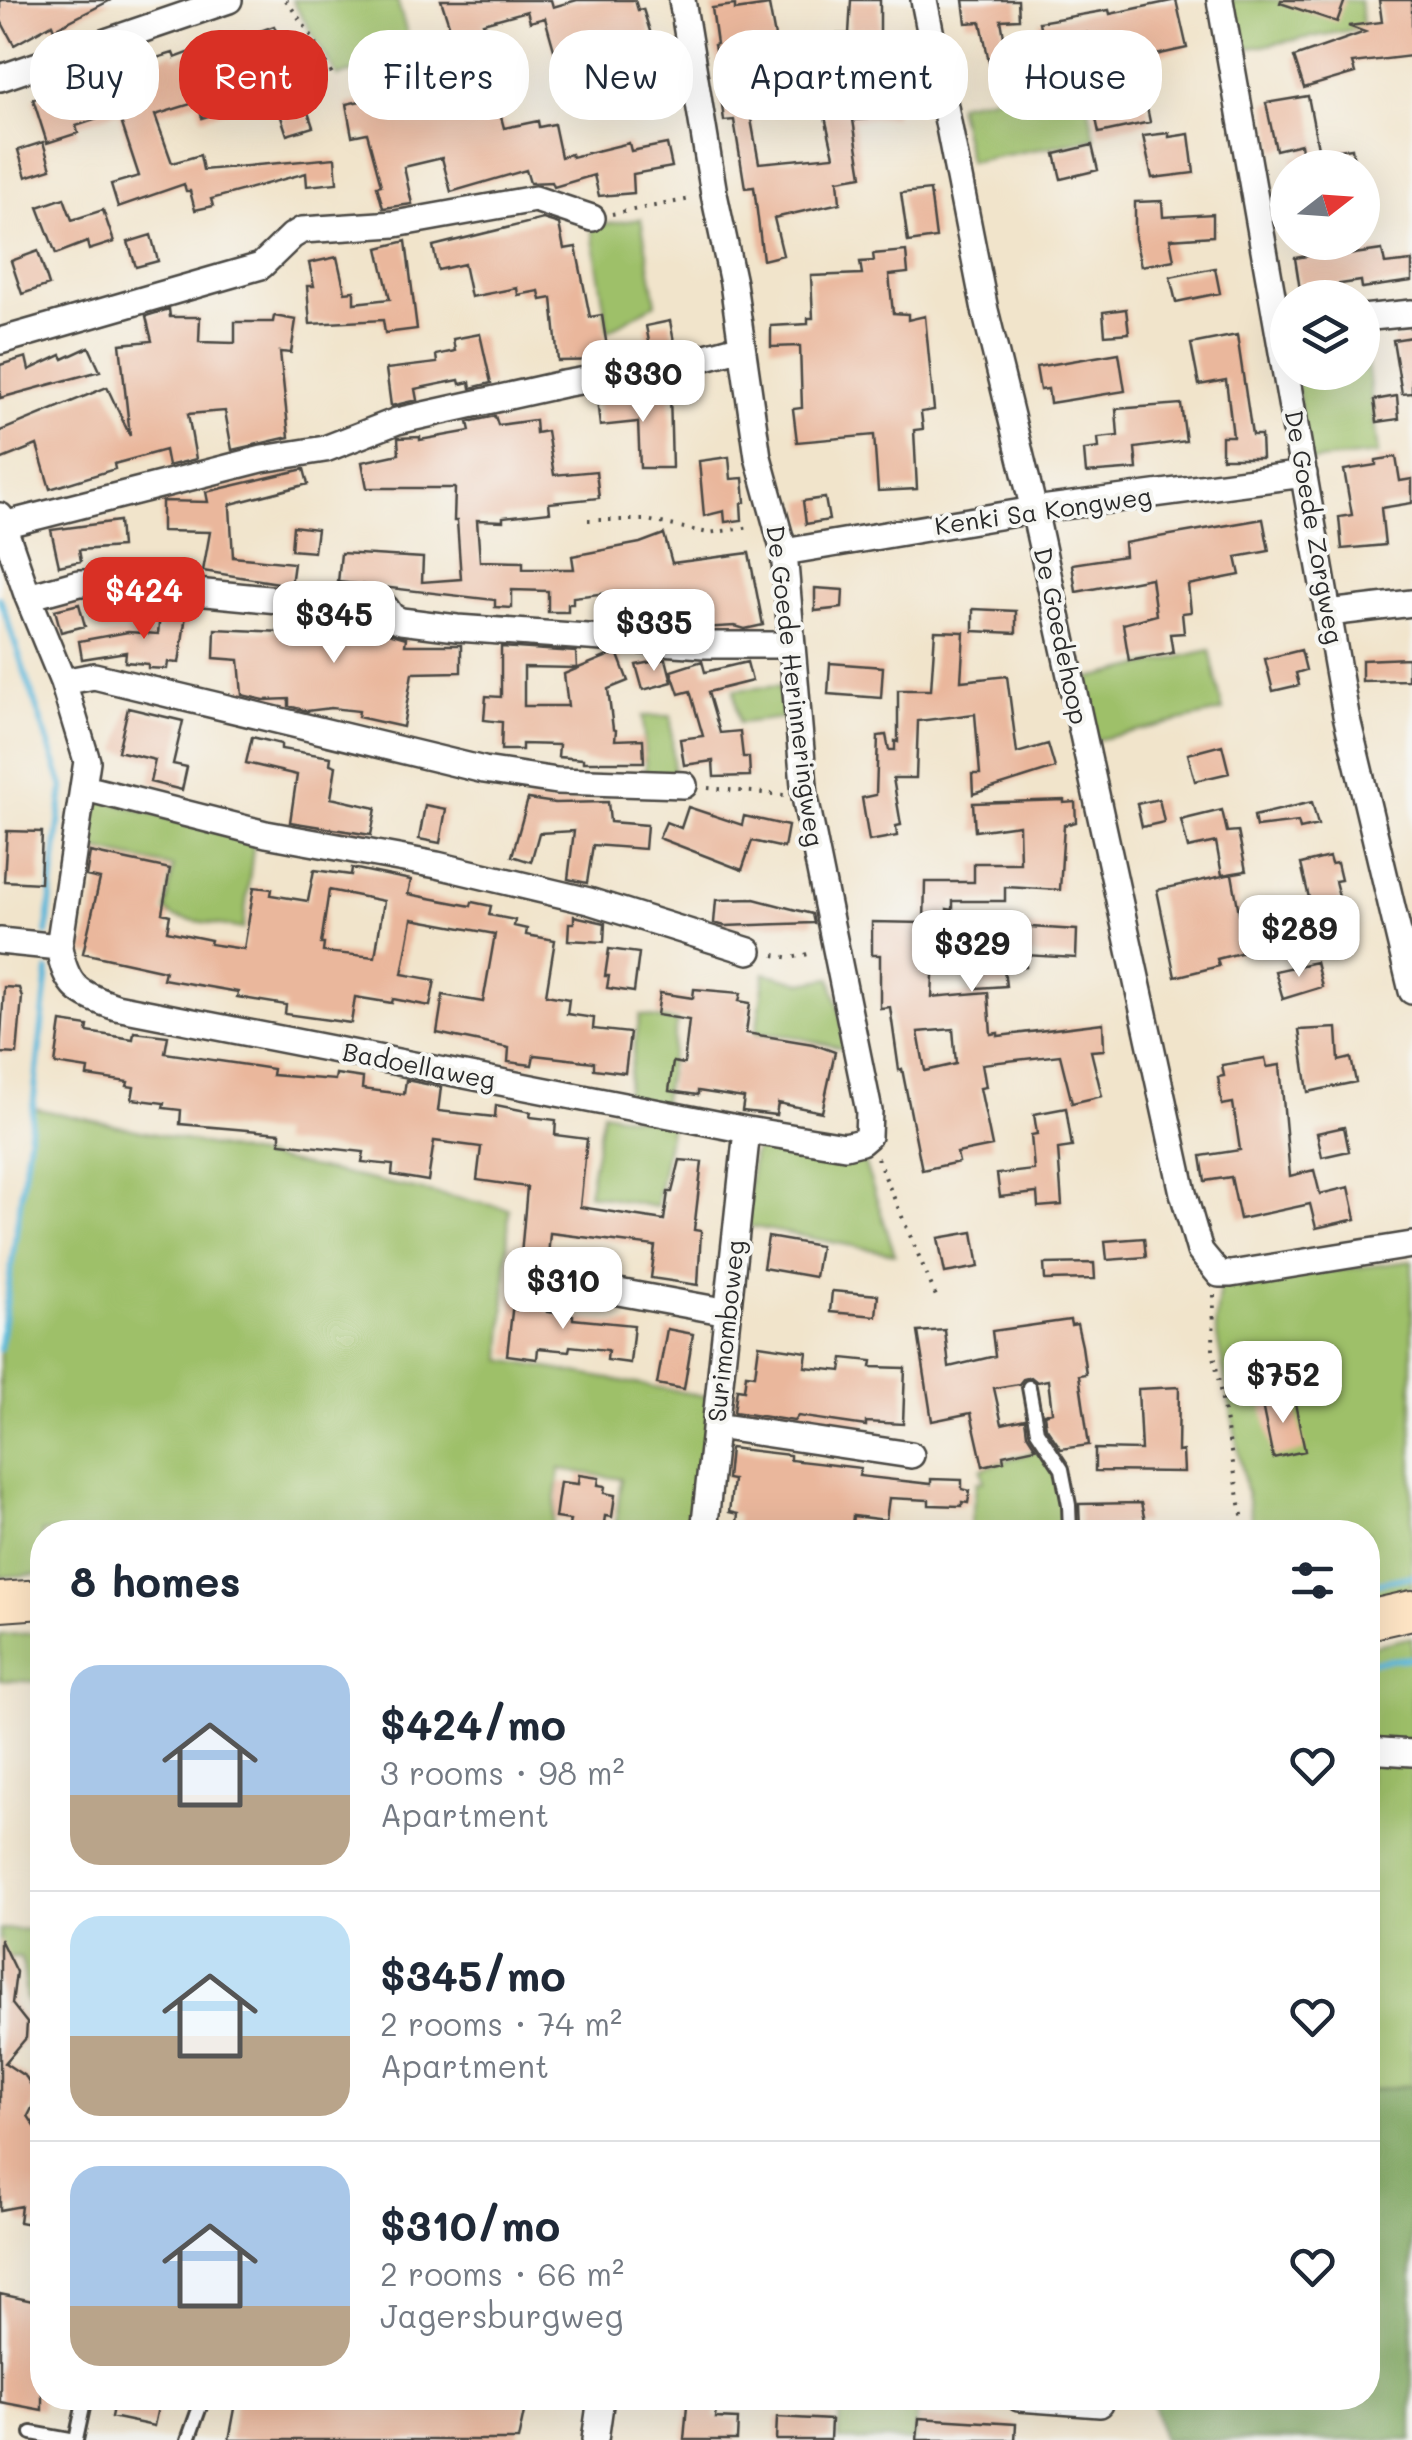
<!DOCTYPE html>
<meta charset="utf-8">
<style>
:root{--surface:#fff;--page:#f2f2f3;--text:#1f2937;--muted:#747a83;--line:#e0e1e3;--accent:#d93025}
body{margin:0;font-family:Mali,sans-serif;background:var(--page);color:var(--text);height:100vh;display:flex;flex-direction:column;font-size:38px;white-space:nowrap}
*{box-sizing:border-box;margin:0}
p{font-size:32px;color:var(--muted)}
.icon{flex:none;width:55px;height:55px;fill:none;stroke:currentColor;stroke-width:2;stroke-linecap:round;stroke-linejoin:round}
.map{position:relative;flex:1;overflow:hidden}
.details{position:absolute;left:30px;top:1520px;width:1350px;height:890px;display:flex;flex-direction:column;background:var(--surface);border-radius:40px;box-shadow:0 10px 40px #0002}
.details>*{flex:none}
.hud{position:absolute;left:30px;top:30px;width:1352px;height:90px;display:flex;gap:20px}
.needle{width:65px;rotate:73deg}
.buttons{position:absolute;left:1270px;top:150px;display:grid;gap:20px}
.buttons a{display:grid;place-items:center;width:110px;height:110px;border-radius:50%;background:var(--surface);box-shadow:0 10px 40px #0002;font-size:50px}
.price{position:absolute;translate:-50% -85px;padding:0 22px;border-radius:20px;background:#fff;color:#222;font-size:32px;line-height:65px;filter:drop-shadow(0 2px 5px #0008)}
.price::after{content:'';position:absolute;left:50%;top:60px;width:30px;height:22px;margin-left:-15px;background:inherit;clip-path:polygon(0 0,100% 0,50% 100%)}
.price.on{background:var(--accent);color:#fff}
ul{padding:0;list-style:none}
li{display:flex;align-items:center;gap:30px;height:250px;padding:0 40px}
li+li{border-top:2px solid var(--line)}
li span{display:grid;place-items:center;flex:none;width:280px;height:200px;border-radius:30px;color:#555}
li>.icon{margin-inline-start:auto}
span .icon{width:120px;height:120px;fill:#fffc;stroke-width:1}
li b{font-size:42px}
h2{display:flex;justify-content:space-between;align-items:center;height:120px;padding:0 40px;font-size:42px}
.pill{padding:0 35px;border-radius:40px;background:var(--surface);box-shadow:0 10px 40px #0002;font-size:35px;line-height:90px}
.pill.on{background:var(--accent);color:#fff}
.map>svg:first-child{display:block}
</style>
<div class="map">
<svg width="1412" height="2440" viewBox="0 0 1412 2440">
<rect width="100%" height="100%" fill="#f6f6f2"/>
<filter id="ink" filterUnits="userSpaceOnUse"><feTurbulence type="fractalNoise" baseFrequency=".01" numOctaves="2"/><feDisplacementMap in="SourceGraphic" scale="20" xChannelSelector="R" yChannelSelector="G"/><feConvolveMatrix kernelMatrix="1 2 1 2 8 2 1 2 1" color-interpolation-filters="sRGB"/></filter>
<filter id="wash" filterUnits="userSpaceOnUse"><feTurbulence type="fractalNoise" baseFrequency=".0048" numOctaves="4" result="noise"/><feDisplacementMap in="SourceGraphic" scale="40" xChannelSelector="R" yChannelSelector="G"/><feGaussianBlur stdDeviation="2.25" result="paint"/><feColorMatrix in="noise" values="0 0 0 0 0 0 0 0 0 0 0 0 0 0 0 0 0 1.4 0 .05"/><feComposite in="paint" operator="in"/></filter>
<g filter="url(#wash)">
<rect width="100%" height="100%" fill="#f1e4cb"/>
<path fill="#9ec069" stroke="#64764a" stroke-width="2.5" d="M292,0H397L411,47L385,65L337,76Z
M1230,0H1360L1363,28L1239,50Z
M1083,79L1095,138L969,162L957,104Z
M641,219L656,303L608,331L591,226Z
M1363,327L1378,454L1309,461L1295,373L1362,372Z
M1210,650L1223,711L1092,741L1078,681Z
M779,686L783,718L739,723L734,690Z
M643,716H671L674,783L646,781Z
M96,798L254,841L243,929L174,917L166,911L173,867L88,848Z
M765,973L802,983L831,978L849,1050L792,1036L756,1033Z
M640,1015L677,1022L662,1107L625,1100Z
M33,1108L509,1209L502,1360L710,1397L696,1532H615L621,1479L560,1469L551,1532H42V1574L0,1577V1349Z
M603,1112L671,1124L656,1207L588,1194Z
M771,1145L862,1156L895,1254L744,1225L753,1155L759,1148Z
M1412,1261V1587L1368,1598V1532H1254L1215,1326L1220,1284Z
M1036,1451C1065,1461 1063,1507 1063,1532H969L977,1482H984L981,1469Z
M42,1633V1682L0,1680V1635Z
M1412,1637V1746L1368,1743V1647Z
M1368,1763L1412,1767V2085L1368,2091Z
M37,1893H42V2039L41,2021C15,1998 31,1983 20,1957H0V1929L34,1930Z
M841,2398H918L914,2440H838Z"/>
<path fill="#7ea65d" stroke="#546844" stroke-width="2.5" d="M1412,2085V2440H1162L1152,2398H1368V2091Z"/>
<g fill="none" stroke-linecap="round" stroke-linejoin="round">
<path stroke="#5bb7d9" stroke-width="6" d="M0,598L63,787L47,933
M0,1349L33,1108L48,971
M1368,1585L1412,1576
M1368,1662L1412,1658"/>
</g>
<g id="blocks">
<path fill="#eab79c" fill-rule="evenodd" d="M0,0H111L54,29L52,24L14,45L0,19Z
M441,0H551L553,7L577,0H635L638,10L643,9L655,47L626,56L635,83L596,94L585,57L558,64L545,18L530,22L527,11L483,23L493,54L485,56L504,128L538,121L539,127L554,124L561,157L571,154L572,157L629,143L631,151L667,144L672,167L633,174L634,193L599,196L594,175L554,187L552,182L530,183L526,170L451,192L442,158L404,167L412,204L383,208L377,186L381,185L367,133L352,136L346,104L370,99L372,104L467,80Z
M851,0H880V55L884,65L890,64L893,91L900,90L901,110H894V117L853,120L862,176L838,180L840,203L774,218L783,255L763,260L754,187L745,188L734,120L724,121L721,96H725L714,45L717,44L712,8L735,5V10L769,5L784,85L819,80L818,64L834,63V34H849ZM823,108L834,156L759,163L751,119Z
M963,0H1018L1019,19L1001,20L1007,54L1052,47L1058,77L994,87L981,22L966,23Z
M1176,0L1187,48L1116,64L1123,97L1144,93L1150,122L1099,133L1088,80L1096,79L1087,33L1043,42L1039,22L1109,10L1110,14Z
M1281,0H1345L1337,22L1280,3Z
M1379,0H1412V56L1352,63L1355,73L1304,88L1294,57L1365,32L1348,26L1382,22Z
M274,26L283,49L276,51L279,58L256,66L265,92L229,104L231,109L202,118L197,102L155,115L172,163L200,155L203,170L335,158L337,183L307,186L306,173L211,199L213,206L195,210L190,191H186L184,184L118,207L111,184L139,176L118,112L76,126L78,133L47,143L33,99L106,79L102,66L118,60L120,69L173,53L175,58L245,32L246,36Z
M301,91L313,127L287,135L275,99Z
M1308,96L1319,153L1352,148L1355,168H1294L1293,157L1303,156L1301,144L1276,150L1266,103Z
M1169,133V137L1189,134L1194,173L1152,178L1143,136Z
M43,142L51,169L26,177L18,150Z
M1092,145L1098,170L1061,179L1055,154Z
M930,190L936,238L908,242L901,193Z
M64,198L72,220L103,210L114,242L89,250L87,242L56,254L38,207Z
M1162,201L1163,217L1213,214V236L1170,239L1174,260L1141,266L1135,238V202Z
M543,219L559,224L564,249L576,247L590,317L602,315L609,360L558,361L552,298L541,300L539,291L518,295L517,288L471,297L464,264L438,270L433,246Z
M151,235L158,261L136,267L128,242Z
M406,241L417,329L385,333L383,320L310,324L307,286H314L309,263L337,257L345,292L354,291V303L390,299L378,248Z
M1382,250L1385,264L1412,261V281L1362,288L1361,281L1300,290L1295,258L1325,253L1326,258Z
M38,251L49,285L22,294L11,261Z
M906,251L908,273L889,275L893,313L908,314V320L925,316L934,410L921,412L923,429L914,430L917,489L878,491L874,435L797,442L793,409L802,408L800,346L771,347V326L808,324V318H813L811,276L862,274L860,262L874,261L873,254Z
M1215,268L1220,293L1176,302L1170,277Z
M169,309L170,317H200L199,342L235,343V322H273L274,316L296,320L291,353L280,352L289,437L232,450L225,411L188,414L196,459L168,466L165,450L114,464L115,469L50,489L37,445L0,460V431L107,387L130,436L120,344L152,341L146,316Z
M1126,309L1129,333L1105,335L1103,312Z
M670,321L675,347L651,352L646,326Z
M480,334L491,383L471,388L470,382L460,384L459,380L415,389L417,400L391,406L386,369L437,363L436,355L455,351L453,339Z
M1237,335L1252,435H1261L1262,458H1222V436H1233L1226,380L1199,385L1191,344Z
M1412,337V393L1402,394L1393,340Z
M89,347L100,371L0,398V365L26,357L29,370L61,355L63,359Z
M1119,353L1125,391L1050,403L1048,389L1040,390L1036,367Z
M670,393L672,468H640L638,422L600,426L597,399L630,395V399Z
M1397,396L1399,419L1377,422L1374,400Z
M1181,404L1186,441L1135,448L1137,469L1086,473L1084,450L1099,448L1098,438L1118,436L1116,409Z
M495,416L498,425L535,420L536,433L547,431L554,475L596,471L599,498L549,503L550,512L503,517V521L477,520L480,561L523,562V569H574L572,556L640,543L664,534L672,563L749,553L763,625L745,629L735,626L701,628L697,614L614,613L607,593L573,597V604H568V612H548V591L512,590V608L495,607V600L338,582L341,553L423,558L422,582L461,579L457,521H454L455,488H367L362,462L399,454L398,438L420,437V440L470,431L468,422Z
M729,457L731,479L743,478L745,502L741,503L742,520L725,522L724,511L704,516L699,461Z
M1396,457L1400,481L1412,479V503L1381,508L1385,545L1342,549L1339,517L1352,515L1344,470L1376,465V460Z
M304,469L308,484L231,504L230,507L233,557L294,563L291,585L203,571L210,532L162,531V501L208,502L206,492Z
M825,498L829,520L806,524L803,501Z
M1263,519L1269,551L1236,557L1240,575L1188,585L1191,612L1182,613L1184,633L1170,634L1173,653L1129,661L1123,624L1156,615L1151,578L1076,592L1072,564L1125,556L1124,543Z
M119,521L121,547L79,550L81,561L59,566L51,530Z
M293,526L317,529L314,552L291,550Z
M815,588L843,590L842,608L815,611Z
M79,604L85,626L61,632L55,610Z
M161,605L187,608L179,663L168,662L167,669L148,668V664L125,662L126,652L82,659L79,641L128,632L158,634Z
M973,609L1016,611V633L973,631Z
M298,617L373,620L385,632L406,638L405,645H461V672L412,673L403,727L358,717L359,711L331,708L307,711L289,706V699L264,700L242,695L239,660L214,658L215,629L283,632L282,623L298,622Z
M935,631L964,632L961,681L1007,676L1017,753L1048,744L1055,768L973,794L972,774H980L975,714L918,721L916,778H893L901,825L896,826L897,836L869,841L862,798L876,795L878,736L886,735L889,750H895V741L898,742V690H931Z
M501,647L576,652L577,668L524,667V706H568L564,674L610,655H618L628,681L608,689L613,729L616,730L615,740L643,739L644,762H583V759L558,757L559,745L522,744V750H501L502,722L484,720L486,696L501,697Z
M1301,650L1306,670L1296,673L1299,685L1273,691L1265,659Z
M1408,658V680L1362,681V660Z
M666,659L672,682L643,690L636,665Z
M702,661L705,672L747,662L752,681L708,692L720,733L740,731L743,757H749L750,776L714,777L713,761L684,765L680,739L703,736L690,691L679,694L671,671Z
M830,663L883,667L881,698L828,694Z
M128,708L183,721L173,764L187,767L182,790L150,782L155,760L118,751Z
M252,737L281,744V749L331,757L330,764L336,766L331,798L376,808L371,835L290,822L297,775L246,763Z
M1222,745L1229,773L1195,781L1188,754Z
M528,799L555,803L608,802L610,822L647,825L645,849L593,845L587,883L568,879L574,831L539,833L531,862L512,856Z
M1159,799L1164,822L1142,827L1137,804Z
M1064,800V803L1075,802L1076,822L1064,825L1060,890L1005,887V901H953V910L947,909L946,954H934L932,997L988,992L991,1034L998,1033V1036L1103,1023L1104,1050L1091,1051L1102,1096L1072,1103L1060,1055L982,1064L986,1087L980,1088L992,1146L957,1153L959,1162L922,1170L902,1069L899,1070L890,1007L880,1008V955H872V922L924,923L925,882H974V863H1020L1019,825L975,831L973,803ZM953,1029L956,1064L925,1071L918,1032Z
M1312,802L1318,825L1300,829L1298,822L1256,827L1254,816Z
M425,805L446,809L440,843L419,839Z
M688,807L742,825L744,816L788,826L784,848L752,841L742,870L659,838L666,822L681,828Z
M1222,810L1227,832L1238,831L1246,871L1222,875L1216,842L1188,848L1181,820Z
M7,831L42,832L40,883L4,881Z
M90,852L170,869L162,913L170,915L167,931L211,940L210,944L244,949L254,887L272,889L271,895L308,901L314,870L351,875L352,868L376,873L411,880L408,894L471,906L472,902L491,906L489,915L515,920L514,926L527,929L526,935L555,940L546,995L569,999L567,1014L594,1018L593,1029L630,1033L625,1073L594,1069V1062L534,1055L532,1065L508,1062L509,1048L437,1033L443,995L483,1002L495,934L412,919L402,974L435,980L430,1006L393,999L392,1003L355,997L351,1023L285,1014L286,1005L237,997L238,992L163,979L165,971L83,953L100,879L86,876ZM329,890L384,901L375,957L323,952L324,944H321Z
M1329,857L1331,864L1337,863L1341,880L1335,881L1342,909L1344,948L1307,949L1306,919H1314L1301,864Z
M1232,874L1240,918L1254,915L1263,947L1217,959L1219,966L1175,977L1157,890Z
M754,899L812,914L814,923L725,926L714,923L716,900Z
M574,916L605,923L604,942L568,940L569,923H574Z
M1015,926L1077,930L1076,958L1025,955L1026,967L1004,969L1006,986L977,988L974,954L999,952L997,928Z
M609,949L639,953L634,992L607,988L609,976H605Z
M1316,962L1322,987L1283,999L1275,971Z
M4,987L19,988L22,997L17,1054L0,1053Z
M694,989L741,993L739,1001L750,1003L746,1033L813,1044L835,1052L822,1112L778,1103L776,1115L742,1111L744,1098L698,1091V1095L669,1091L673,1062L684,1064L689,1020L657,1015L660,993L693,998Z
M61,1022L88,1026L87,1032L133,1039L134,1032L168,1036L165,1053L273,1069L272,1075L335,1080L336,1074L363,1078L362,1089L404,1094L406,1080L441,1087L438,1111L495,1117L496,1105L531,1112L530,1117L556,1120L555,1135L587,1139L580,1207L664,1220L668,1192H672L680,1160L702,1162L694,1230L701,1231L698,1285L651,1278L655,1246L550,1233L548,1257L521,1255L527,1187L477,1180L481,1147L434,1141L428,1181L392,1175L393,1165L362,1162L364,1152L280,1143V1133L180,1124L181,1110L163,1108L164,1103L132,1099L134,1087L127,1086L128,1082L87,1076L88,1069L55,1064Z
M1337,1028L1339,1061L1351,1058L1356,1082L1308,1092L1299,1030Z
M1265,1058L1267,1067L1280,1065L1290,1176L1314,1170L1320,1194L1349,1187L1356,1219L1316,1228L1310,1204L1240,1219L1231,1177L1205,1181L1201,1156L1240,1150L1233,1103L1222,1105L1218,1077L1224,1076L1222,1065Z
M1066,1108L1072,1147L1058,1149L1062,1205L1038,1207L1037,1193L1000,1197L997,1174L1034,1170L1031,1135L1037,1134L1034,1114Z
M1344,1127L1349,1151L1322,1157L1317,1133Z
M973,1232L979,1267L945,1273L938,1238Z
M768,1237L820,1246L815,1277L763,1268Z
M1144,1238L1146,1257L1107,1260L1105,1241Z
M1094,1263L1095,1279L1045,1280L1044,1264Z
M832,1291L878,1295L876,1316L830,1312Z
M514,1294L548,1298L547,1312L573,1315V1319L634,1325L630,1363L607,1360L608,1350L570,1346L569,1351L538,1348L537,1359L507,1355Z
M1070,1320L1071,1325L1077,1324L1082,1346L1086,1374L1079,1375L1089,1445L1061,1449L1046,1427L1044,1414L1052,1412L1048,1380L1037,1382L1031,1377L1023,1379L1019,1384L994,1388L1002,1424L1025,1419L1027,1434L1036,1448L1003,1455L1004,1461L983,1466L971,1413L932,1421L918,1332L945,1330L949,1367L995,1356L992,1331Z
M667,1329L693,1334L684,1389L657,1384Z
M759,1345L807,1352L805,1367L841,1371L843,1358L872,1361L871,1367L905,1368L903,1424L866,1422V1426L798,1416L794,1421L734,1412L737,1389L744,1390L746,1374L755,1375Z
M1179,1387L1178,1452L1183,1451L1184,1472L1095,1471V1449L1141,1450L1138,1389Z
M1293,1394L1305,1451L1273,1458L1261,1400Z
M730,1448L790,1455V1460L861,1468L859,1476L931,1484V1479L962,1480V1489L970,1491L968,1503L962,1502V1506L929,1505V1500L889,1498L886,1520L853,1516L851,1532H736L738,1514L729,1512L733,1480L727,1479Z
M579,1475L599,1478L598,1485L605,1486L604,1493L615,1495L612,1517L605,1516L603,1530L568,1532L570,1520L555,1518L560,1482L578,1484Z
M1141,1503L1145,1521L1111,1528V1532H1080L1079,1504Z
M0,1939L16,1972L12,2004L27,2023L26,2038L5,2063L26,2077L34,2090L33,2106L28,2116L38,2131L42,2226L19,2222L21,2206L0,2210Z
M0,2294L42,2303V2410L0,2402Z
M115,2398H160L154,2426L111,2417Z
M237,2398H527L518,2440H229Z
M687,2405L716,2407L715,2418L738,2419L737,2440H684Z
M777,2417L831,2420L830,2440H776Z
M919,2418L1016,2424L1015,2440H917Z"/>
</g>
</g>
<g filter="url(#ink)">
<use href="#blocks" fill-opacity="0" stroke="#494743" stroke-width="2.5"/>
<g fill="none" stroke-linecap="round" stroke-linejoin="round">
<g stroke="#494743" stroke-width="18">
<path id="lane" d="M1029,1387L1037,1431L1062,1469L1069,1505L1070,1532
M32,2433L70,2440
M76,2440L85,2398
M188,2440L203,2398"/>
</g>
<g stroke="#494743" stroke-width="30">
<path id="street" d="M924,0L985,310L1034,510L1183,1193L1200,1251L1219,1274H1231L1412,1245
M1220,0L1346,715L1412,991
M0,78L229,0
M1362,318L1412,313
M0,341L261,266L292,236L302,230L395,224L535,199L592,218
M0,516L28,597L63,682L87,761L59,947
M3,525L262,459L325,449L397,421L563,384L684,363L742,347
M784,552L1034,510L1304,474
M28,597L79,583H102L289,601L366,600L385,607L392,617L401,621L457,628L704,645H790
M1329,613L1412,603
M63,682L94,676L484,770L557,781L684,785
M85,788L266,834L437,865L589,901L749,951
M0,941L59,947C66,987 78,994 116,1007L747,1130L845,1146L861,1142L868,1136L869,1111L805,797L784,552L758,457L733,283L714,194L682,0
M531,1276L728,1312
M716,1426L911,1455
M704,1532L747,1130
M1368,1750L1412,1753
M1019,2398L1100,2404
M595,2440L601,2398"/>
</g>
<g stroke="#494743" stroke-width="42">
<path id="secondary" d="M0,1602L42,1599
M1368,1620L1412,1610"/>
</g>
<path stroke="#494743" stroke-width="4" stroke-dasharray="2.5 8" stroke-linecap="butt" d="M286,0L313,38L332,74
M612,214L691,199
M588,520H647L708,533L752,527
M708,788L784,795
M774,955L791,958L813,953
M877,1158L938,1301
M1214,1295L1213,1349L1245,1532"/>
<use href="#lane" stroke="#fff" stroke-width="12"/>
<use href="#street" stroke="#fff" stroke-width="25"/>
<use href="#secondary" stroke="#fee5c5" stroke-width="38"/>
</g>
</g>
<g text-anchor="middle" stroke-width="8" stroke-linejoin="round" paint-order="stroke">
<g font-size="25" fill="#2b2b2b" stroke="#f6f6f2">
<text transform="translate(1043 511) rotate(-8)" y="9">Kenki Sa Kongweg</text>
<text transform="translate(1314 527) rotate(80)" y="9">De Goede Zorgweg</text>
<text transform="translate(1061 636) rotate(78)" y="9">De Goedehoop</text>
<text transform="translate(795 686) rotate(83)" y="9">De Goede Herinneringweg</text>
<text transform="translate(419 1066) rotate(11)" y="9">Badoellaweg</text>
<text transform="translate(726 1331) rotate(-84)" y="9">Surimomboweg</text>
</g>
</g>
</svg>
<div class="buttons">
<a><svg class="needle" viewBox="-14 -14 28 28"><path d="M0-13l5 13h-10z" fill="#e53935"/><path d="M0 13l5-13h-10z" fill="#747a83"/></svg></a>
<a><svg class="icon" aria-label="layers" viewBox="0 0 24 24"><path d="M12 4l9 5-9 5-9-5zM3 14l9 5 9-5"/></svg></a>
</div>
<b class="price" style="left:643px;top:425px">$330</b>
<b class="price on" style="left:144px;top:642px">$424</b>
<b class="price" style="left:334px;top:666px">$345</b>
<b class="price" style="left:654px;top:674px">$335</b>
<b class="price" style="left:1299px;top:980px">$289</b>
<b class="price" style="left:972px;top:995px">$329</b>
<b class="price" style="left:563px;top:1332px">$310</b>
<b class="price" style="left:1283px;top:1426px">$752</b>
<div class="hud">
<a class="pill">Buy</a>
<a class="pill on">Rent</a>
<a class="pill">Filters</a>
<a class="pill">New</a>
<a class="pill">Apartment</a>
<a class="pill">House</a>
</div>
<section class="details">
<h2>8 homes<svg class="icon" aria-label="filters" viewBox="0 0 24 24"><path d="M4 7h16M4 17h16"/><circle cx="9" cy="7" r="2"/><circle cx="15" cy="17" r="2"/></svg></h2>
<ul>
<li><span style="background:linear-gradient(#a9c7e8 65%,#b9a48a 0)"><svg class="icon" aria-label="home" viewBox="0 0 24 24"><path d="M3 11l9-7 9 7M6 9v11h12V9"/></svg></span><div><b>$424/mo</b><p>3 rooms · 98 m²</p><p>Apartment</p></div><svg class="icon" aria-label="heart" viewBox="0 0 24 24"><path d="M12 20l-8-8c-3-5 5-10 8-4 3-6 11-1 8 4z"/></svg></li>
<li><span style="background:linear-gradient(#bfe0f5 60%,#b9a48a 0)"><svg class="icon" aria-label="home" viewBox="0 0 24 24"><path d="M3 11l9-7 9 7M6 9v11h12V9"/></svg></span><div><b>$345/mo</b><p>2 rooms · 74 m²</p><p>Apartment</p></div><svg class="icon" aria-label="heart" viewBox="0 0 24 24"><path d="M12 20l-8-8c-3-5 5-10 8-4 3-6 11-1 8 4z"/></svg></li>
<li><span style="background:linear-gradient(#a9c7e8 70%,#b9a48a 0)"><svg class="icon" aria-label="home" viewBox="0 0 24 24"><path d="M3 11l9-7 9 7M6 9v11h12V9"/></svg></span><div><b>$310/mo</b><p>2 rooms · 66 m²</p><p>Jagersburgweg</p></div><svg class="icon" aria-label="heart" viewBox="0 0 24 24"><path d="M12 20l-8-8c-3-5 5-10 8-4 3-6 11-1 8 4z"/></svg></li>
</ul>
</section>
</div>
